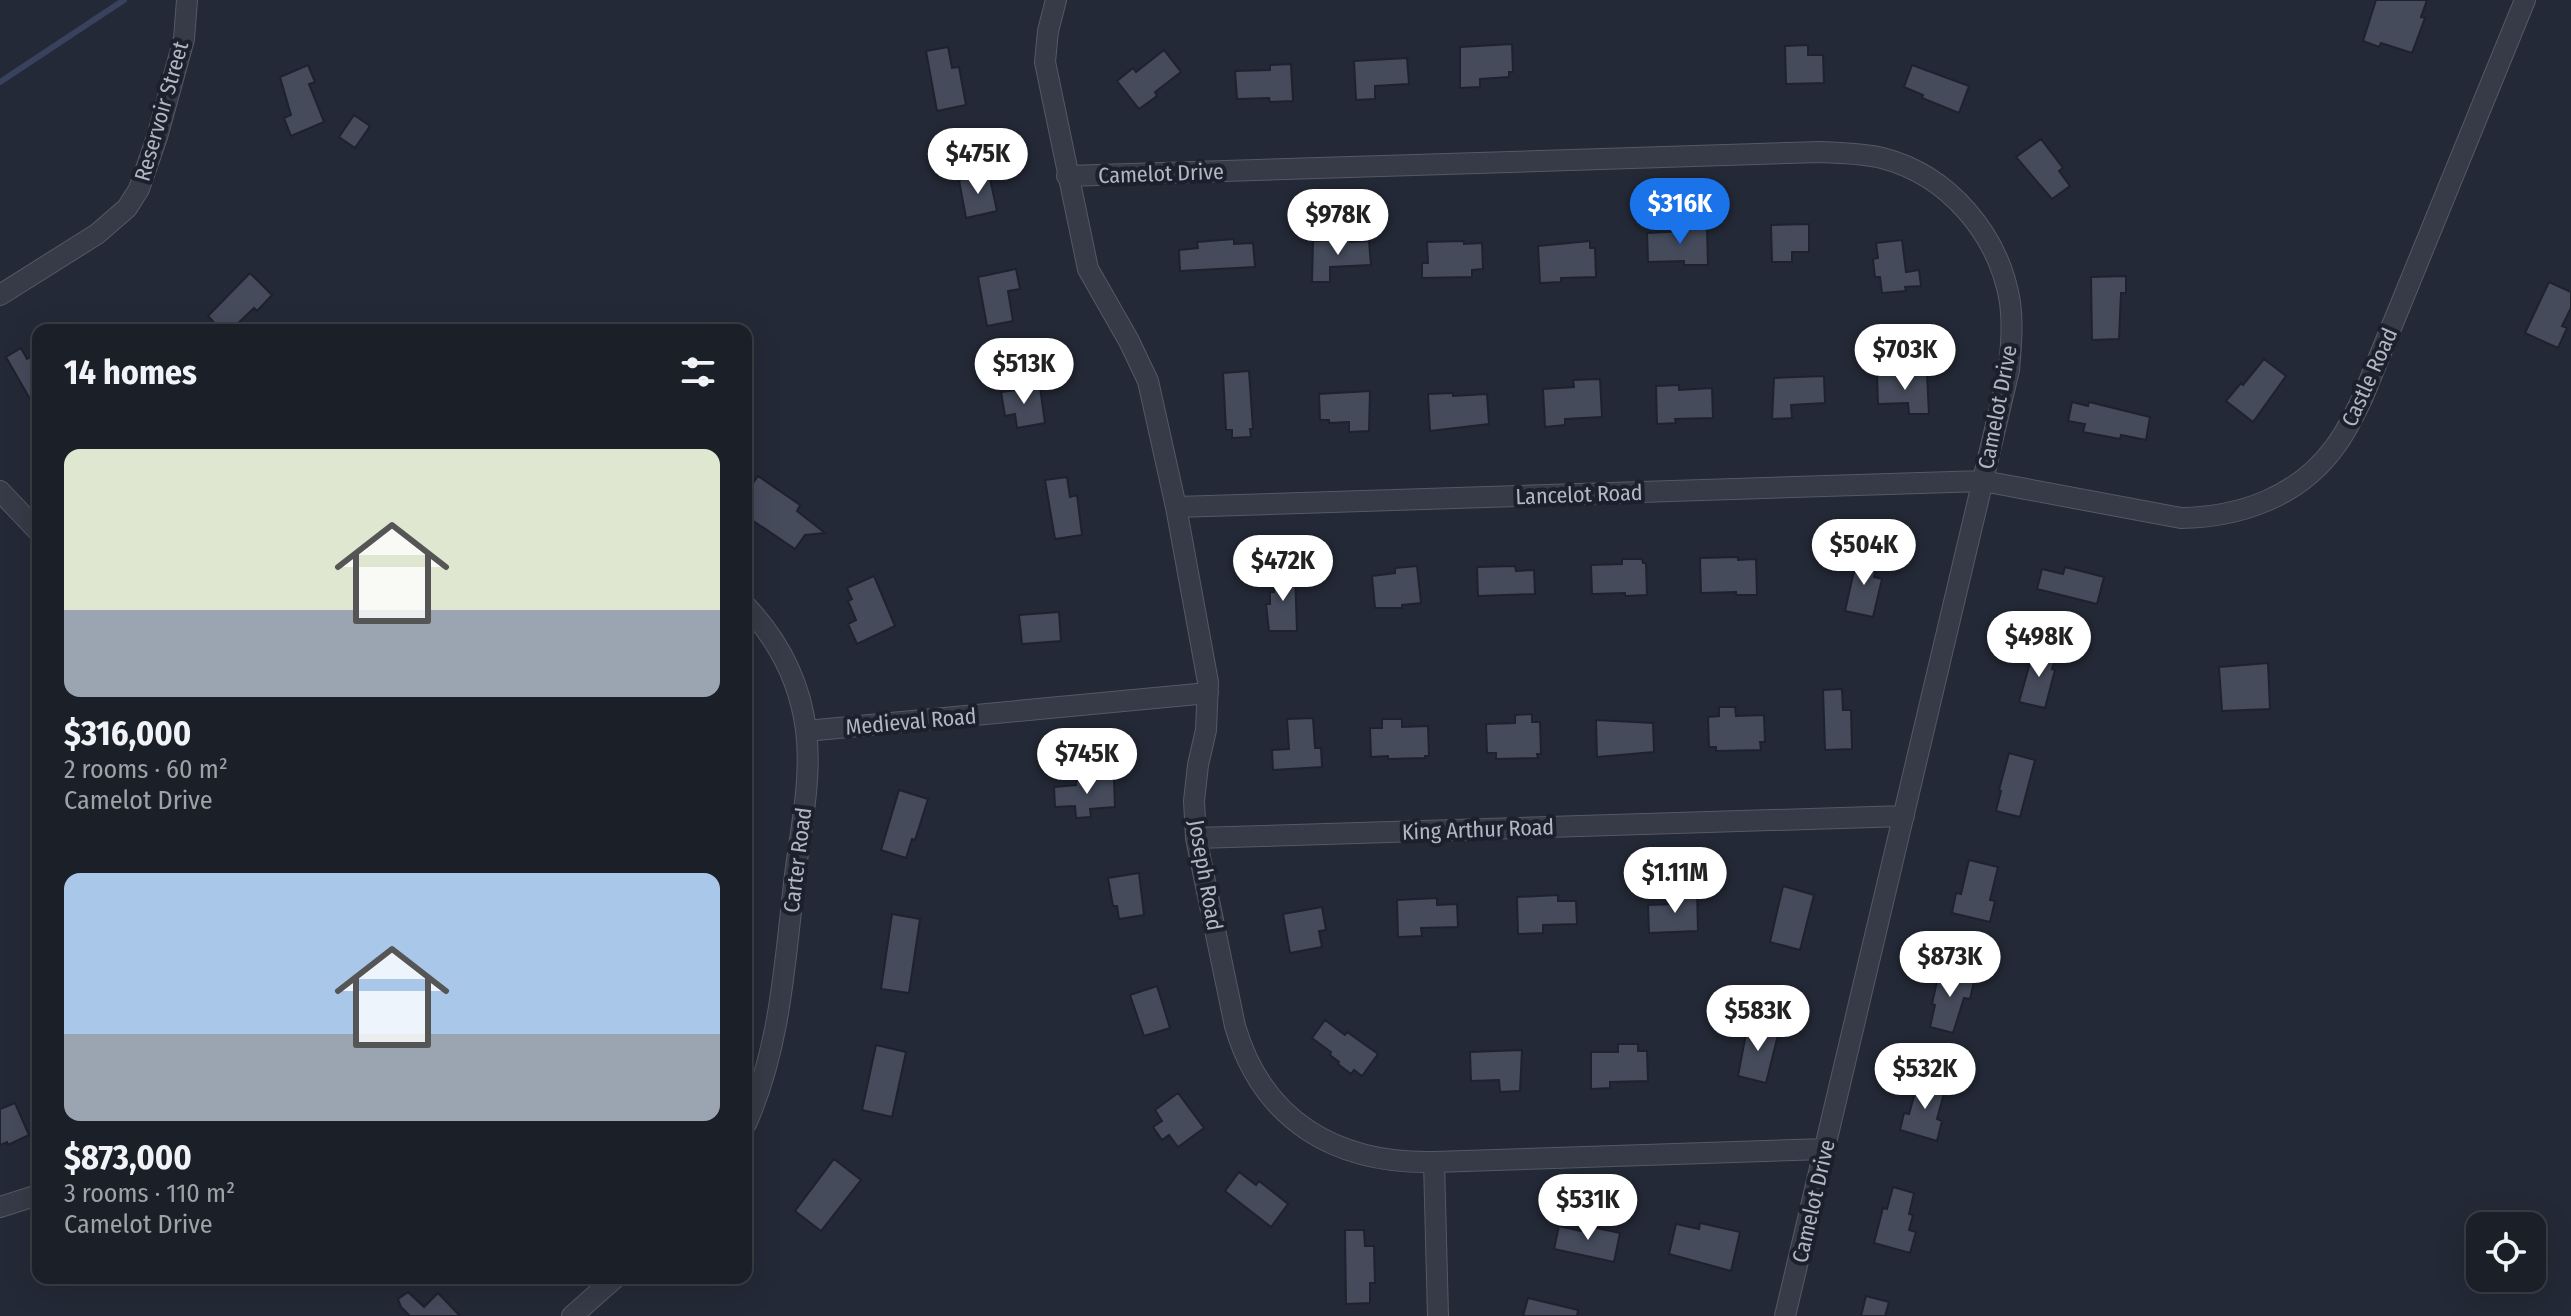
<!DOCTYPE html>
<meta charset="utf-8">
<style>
:root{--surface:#1a1f28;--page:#232730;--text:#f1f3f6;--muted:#9fa2a8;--line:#383d45;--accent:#1a73e8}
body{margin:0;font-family:"Fira Sans Condensed",sans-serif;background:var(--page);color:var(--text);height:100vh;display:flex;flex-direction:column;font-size:30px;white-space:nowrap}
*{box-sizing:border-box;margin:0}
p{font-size:26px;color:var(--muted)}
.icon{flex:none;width:44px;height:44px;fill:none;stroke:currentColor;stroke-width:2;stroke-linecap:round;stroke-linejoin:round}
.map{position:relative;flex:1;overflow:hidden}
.panel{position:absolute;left:32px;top:324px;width:720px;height:960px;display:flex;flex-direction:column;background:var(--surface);border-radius:16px;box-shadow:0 8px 32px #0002,0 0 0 2px var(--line)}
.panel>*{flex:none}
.controls{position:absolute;left:2466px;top:1212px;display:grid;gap:16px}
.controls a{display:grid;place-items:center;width:80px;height:80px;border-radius:16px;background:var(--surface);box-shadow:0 8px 32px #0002,0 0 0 2px var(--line);font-size:40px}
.price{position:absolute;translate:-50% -68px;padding:0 18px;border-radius:28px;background:#fff;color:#222;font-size:26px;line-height:52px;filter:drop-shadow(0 2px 4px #0008)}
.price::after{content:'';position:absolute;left:50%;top:48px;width:24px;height:18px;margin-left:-12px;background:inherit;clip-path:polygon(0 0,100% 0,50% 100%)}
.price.selected{background:var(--accent);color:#fff}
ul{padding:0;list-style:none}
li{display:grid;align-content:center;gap:16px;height:424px;padding:0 32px}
li span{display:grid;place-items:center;height:248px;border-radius:16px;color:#555}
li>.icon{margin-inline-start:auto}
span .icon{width:144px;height:144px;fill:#fffc;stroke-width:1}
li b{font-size:34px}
h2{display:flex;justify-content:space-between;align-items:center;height:96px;padding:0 32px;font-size:34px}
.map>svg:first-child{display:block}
</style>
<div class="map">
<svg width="2571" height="1316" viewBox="0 0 2571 1316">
<rect width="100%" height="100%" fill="#232936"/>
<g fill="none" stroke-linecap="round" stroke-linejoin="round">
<path stroke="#39425c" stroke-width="6" d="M0,82L124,0"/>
</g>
<path fill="#454b5b" stroke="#1e222e" stroke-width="2" d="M2376,0H2427L2421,17L2425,18L2412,53L2381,43L2379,47L2363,41Z
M1512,44L1513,72H1509V77L1480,79V87L1460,88V47Z
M1808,45V55H1823L1824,83L1786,84L1785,46Z
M948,47L952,68L959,67L966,105L937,111L926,51Z
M1164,50L1181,72L1155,92L1157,96L1139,109L1117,81L1133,68L1136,72Z
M1407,58L1409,84L1375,86V99L1356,100L1354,61Z
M1291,64L1293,101L1270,102L1269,98L1237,99L1235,71L1270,70V65Z
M308,65L315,82L309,84L324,122L291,136L284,118L291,115L280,77Z
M1912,65L1969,86L1959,113L1922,98L1923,95L1904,87Z
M354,115L370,126L355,148L339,137Z
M2041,139L2063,168L2059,171L2070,186L2052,199L2016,157Z
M989,174L997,211L966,218L959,180Z
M1809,224V252H1792V262H1772L1771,225Z
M1707,226L1708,265H1684V261L1648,262L1647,233L1683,231V227Z
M1234,239V244L1253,243L1255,267L1180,271L1179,250L1198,248L1197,242Z
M1349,239L1350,242L1369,241L1371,265L1330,267V282H1312L1313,241Z
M1902,240L1906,272L1919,270L1921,286L1905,287L1906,291L1882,293L1880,277H1875L1873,259L1878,258L1876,243Z
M1464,241V244L1482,243L1483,269L1472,270V277L1422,278V263H1428L1427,242Z
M1590,241V248H1595L1596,277L1561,278V282L1540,283L1538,246Z
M1016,269L1020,289L1008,291L1013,321L987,326L978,277Z
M250,273L272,295L257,311L254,308L231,330H221L208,316Z
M2126,276V293H2121L2119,339L2092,340L2091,277Z
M2549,282L2571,292V308L2562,326L2567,328L2558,348L2525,333Z
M21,348L27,359L38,353V413L6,357Z
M2264,359L2286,376L2253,422L2226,401L2241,383L2243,385Z
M1249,371L1253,429H1250L1251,437L1232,438V430H1226L1223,373Z
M1927,374L1929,414H1909L1908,403L1878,404L1877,375Z
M1824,376L1825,403L1791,405L1792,418L1772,419L1774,378Z
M1600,379L1602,417L1565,419V425L1545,427L1543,389L1574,387L1573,380Z
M1679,385V390L1712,388L1713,418L1675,419L1676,423L1657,424L1656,386Z
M1040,387L1045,423L1017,428L1015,414L1005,416L1001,392Z
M1370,391L1369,431L1349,432V422L1329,423V420H1320L1319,394Z
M1453,393V396L1487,394L1489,424L1430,431L1428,394Z
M2072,402L2088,406L2089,402L2150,417L2146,440L2121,435L2120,439L2083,432L2085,424L2068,421Z
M758,476L800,505L797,511L825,533L805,535L795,549L746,516V493Z
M1067,477L1070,497L1077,495L1082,535L1055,539L1045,480Z
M1858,553L1878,558L1874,577L1882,579L1873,617L1845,611Z
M1738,557V560L1756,559L1757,595H1736V592L1701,593L1700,558Z
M1622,559H1642L1643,563H1646L1647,595L1625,596V593L1592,594L1591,565L1622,564Z
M1417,566L1421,603L1402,605V608H1375L1372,576L1395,573V568Z
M1515,566L1516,571L1534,570L1535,594L1478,596L1477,567Z
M2065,567L2104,577L2097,604L2037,589L2042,569L2063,574Z
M1274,572H1295L1297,631H1269L1266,604H1270V592H1274Z
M874,576L895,626L857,644L848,624L856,620L848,601L852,599L847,588Z
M1059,612L1061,641L1022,644L1019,615Z
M2039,646L2058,651L2052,669L2055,670L2045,708L2019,702L2030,663L2034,664Z
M2268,663L2270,709L2222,711L2219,667Z
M1842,689L1843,710H1851L1852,749L1825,750L1823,690Z
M1719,707H1735L1736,716L1764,715L1765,742H1760L1761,750L1716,751V747H1709L1708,717L1719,716Z
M1532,714V722H1540L1541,754H1537L1538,758L1496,759V753H1487L1486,724L1515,723V715Z
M1313,718L1315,748H1321L1322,767L1273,770L1272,750L1289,749L1287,719Z
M1382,719H1402V727L1428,726L1429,756H1425V758L1388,759V756L1371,757L1370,728H1382Z
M1596,720L1653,723L1654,752L1597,757Z
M2009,753L2035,760L2020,817L1996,811L2001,791L1999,790Z
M1114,778L1115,807L1090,809L1091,817L1076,818L1075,806L1055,807L1054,787L1076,785V781Z
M899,790L928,799L915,840L912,839L906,858L881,850Z
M1969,860L1998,867L1990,900L1995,901L1990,922L1952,913L1956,893L1961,894Z
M1139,873L1144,915L1119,919L1117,906H1113L1108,878Z
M1783,886L1814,895L1800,950L1770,942Z
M1697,890L1698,931L1649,933L1648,905L1676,904V891Z
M1558,895V901H1576L1577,924L1543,925V933L1518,934L1517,897Z
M1437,898V905L1457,904L1458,927L1421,928L1422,936L1398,937L1397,900Z
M1322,907L1326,930L1319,931L1322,947L1290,953L1283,914Z
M892,914L920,919L909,993L881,989Z
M1940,968L1975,977L1970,999L1964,998L1953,1033L1930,1027L1935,1005L1932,1004Z
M1157,986L1170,1028L1144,1036L1130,995Z
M1325,1020L1345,1035L1347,1032L1378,1054L1362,1076L1354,1070L1351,1074L1338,1064L1339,1062L1330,1055L1331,1052L1312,1038Z
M1748,1023L1779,1031L1766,1083L1738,1076Z
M1618,1044H1638V1051H1647L1648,1081L1610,1082V1088L1591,1089V1052H1618Z
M876,1045L906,1052L892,1117L862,1110Z
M1522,1050L1520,1091L1500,1092L1499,1080L1471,1081L1470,1052Z
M1919,1079L1946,1086L1937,1119L1942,1121L1937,1141L1900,1130L1904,1113L1909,1114Z
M1178,1093L1204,1128L1178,1147L1169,1135L1162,1140L1153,1127L1162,1121L1155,1110Z
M15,1103L29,1135L8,1145L7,1142L0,1145V1109Z
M834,1159L861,1180L821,1231L795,1211Z
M1239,1172L1256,1185L1259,1181L1288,1204L1271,1227L1225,1191Z
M1893,1187L1914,1193L1909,1214L1913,1215L1909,1230L1916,1232L1910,1253L1874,1243L1883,1208L1887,1209Z
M1700,1223L1740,1232L1731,1271L1669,1254L1676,1224L1699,1229Z
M1583,1225L1620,1233L1614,1262L1554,1249L1559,1226L1581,1231Z
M1345,1230H1364L1365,1246H1374L1375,1283H1370V1303L1346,1304Z
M408,1292L424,1307L438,1293L460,1316H410L401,1307L398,1299Z
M1866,1296L1889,1302L1885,1316H1861Z
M1528,1298L1578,1310L1577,1316H1523Z"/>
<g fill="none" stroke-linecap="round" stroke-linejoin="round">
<g stroke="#545965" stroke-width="22">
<path id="minor" d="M1056,0L1048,31L1045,62L1088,269L1129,341L1148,381L1176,507L1208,682L1206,730L1198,765L1194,801L1196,838L1235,1026C1263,1122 1337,1164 1434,1162L1825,1149
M1067,176L1821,152C1841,153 1862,153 1882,158C1949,175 1999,235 2010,302C2013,324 2011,347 2009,370L1785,1316
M0,295L97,234L127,208L139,189L157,137L184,39L187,0
M0,491L38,531
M1176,507L1983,481L2181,518C2240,517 2298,497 2334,448C2346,433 2354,415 2362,399L2525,0
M746,606C779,641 800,682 806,730C812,777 801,828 795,875C785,959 781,1046 746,1124
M806,731L1208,693
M1196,838L1904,816
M1434,1162L1438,1316
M0,1207L38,1195
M572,1316L615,1278"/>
</g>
<use href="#minor" stroke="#373b47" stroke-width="20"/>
</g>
<g text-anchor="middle" stroke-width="8" stroke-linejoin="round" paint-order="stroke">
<g font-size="22" fill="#b1b6c3" stroke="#1c202c">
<text transform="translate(161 111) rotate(-74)" y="8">Reservoir Street</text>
<text transform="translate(1161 173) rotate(-2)" y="8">Camelot Drive</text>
<text transform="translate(2369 377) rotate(-66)" y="8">Castle Road</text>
<text transform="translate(1997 407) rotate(-79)" y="8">Camelot Drive</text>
<text transform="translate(1579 494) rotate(-2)" y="8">Lancelot Road</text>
<text transform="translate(911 721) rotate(-5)" y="8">Medieval Road</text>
<text transform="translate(1478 829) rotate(-2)" y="8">King Arthur Road</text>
<text transform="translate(797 860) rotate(-83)" y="8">Carter Road</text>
<text transform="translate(1206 875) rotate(80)" y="8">Joseph Road</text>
<text transform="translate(1813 1201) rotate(-77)" y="8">Camelot Drive</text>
</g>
</g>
</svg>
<div class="controls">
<a><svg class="icon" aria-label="locate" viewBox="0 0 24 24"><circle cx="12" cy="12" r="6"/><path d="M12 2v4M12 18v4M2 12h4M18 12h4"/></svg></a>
</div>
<b class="price" style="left:978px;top:196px">$475K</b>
<b class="price selected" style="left:1680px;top:246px">$316K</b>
<b class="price" style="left:1338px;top:257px">$978K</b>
<b class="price" style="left:1905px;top:392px">$703K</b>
<b class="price" style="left:1024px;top:406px">$513K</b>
<b class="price" style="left:1864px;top:587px">$504K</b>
<b class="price" style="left:1283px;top:603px">$472K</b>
<b class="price" style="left:2039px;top:679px">$498K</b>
<b class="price" style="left:1087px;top:796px">$745K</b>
<b class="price" style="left:1675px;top:915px">$1.11M</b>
<b class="price" style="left:1950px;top:999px">$873K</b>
<b class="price" style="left:1758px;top:1053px">$583K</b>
<b class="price" style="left:1925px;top:1111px">$532K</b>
<b class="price" style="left:1588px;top:1242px">$531K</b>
<section class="panel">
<h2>14 homes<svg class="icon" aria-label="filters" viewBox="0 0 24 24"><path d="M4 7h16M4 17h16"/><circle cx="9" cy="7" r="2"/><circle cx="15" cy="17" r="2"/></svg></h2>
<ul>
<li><span style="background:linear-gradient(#dfe7d0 65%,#9aa5b1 0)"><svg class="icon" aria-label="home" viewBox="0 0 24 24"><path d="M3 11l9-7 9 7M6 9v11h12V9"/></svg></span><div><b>$316,000</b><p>2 rooms · 60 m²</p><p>Camelot Drive</p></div></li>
<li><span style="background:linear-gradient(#a9c7e8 65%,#9aa5b1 0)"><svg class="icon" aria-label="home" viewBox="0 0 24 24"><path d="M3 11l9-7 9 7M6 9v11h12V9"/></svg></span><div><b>$873,000</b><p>3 rooms · 110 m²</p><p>Camelot Drive</p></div></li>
</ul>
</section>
</div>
